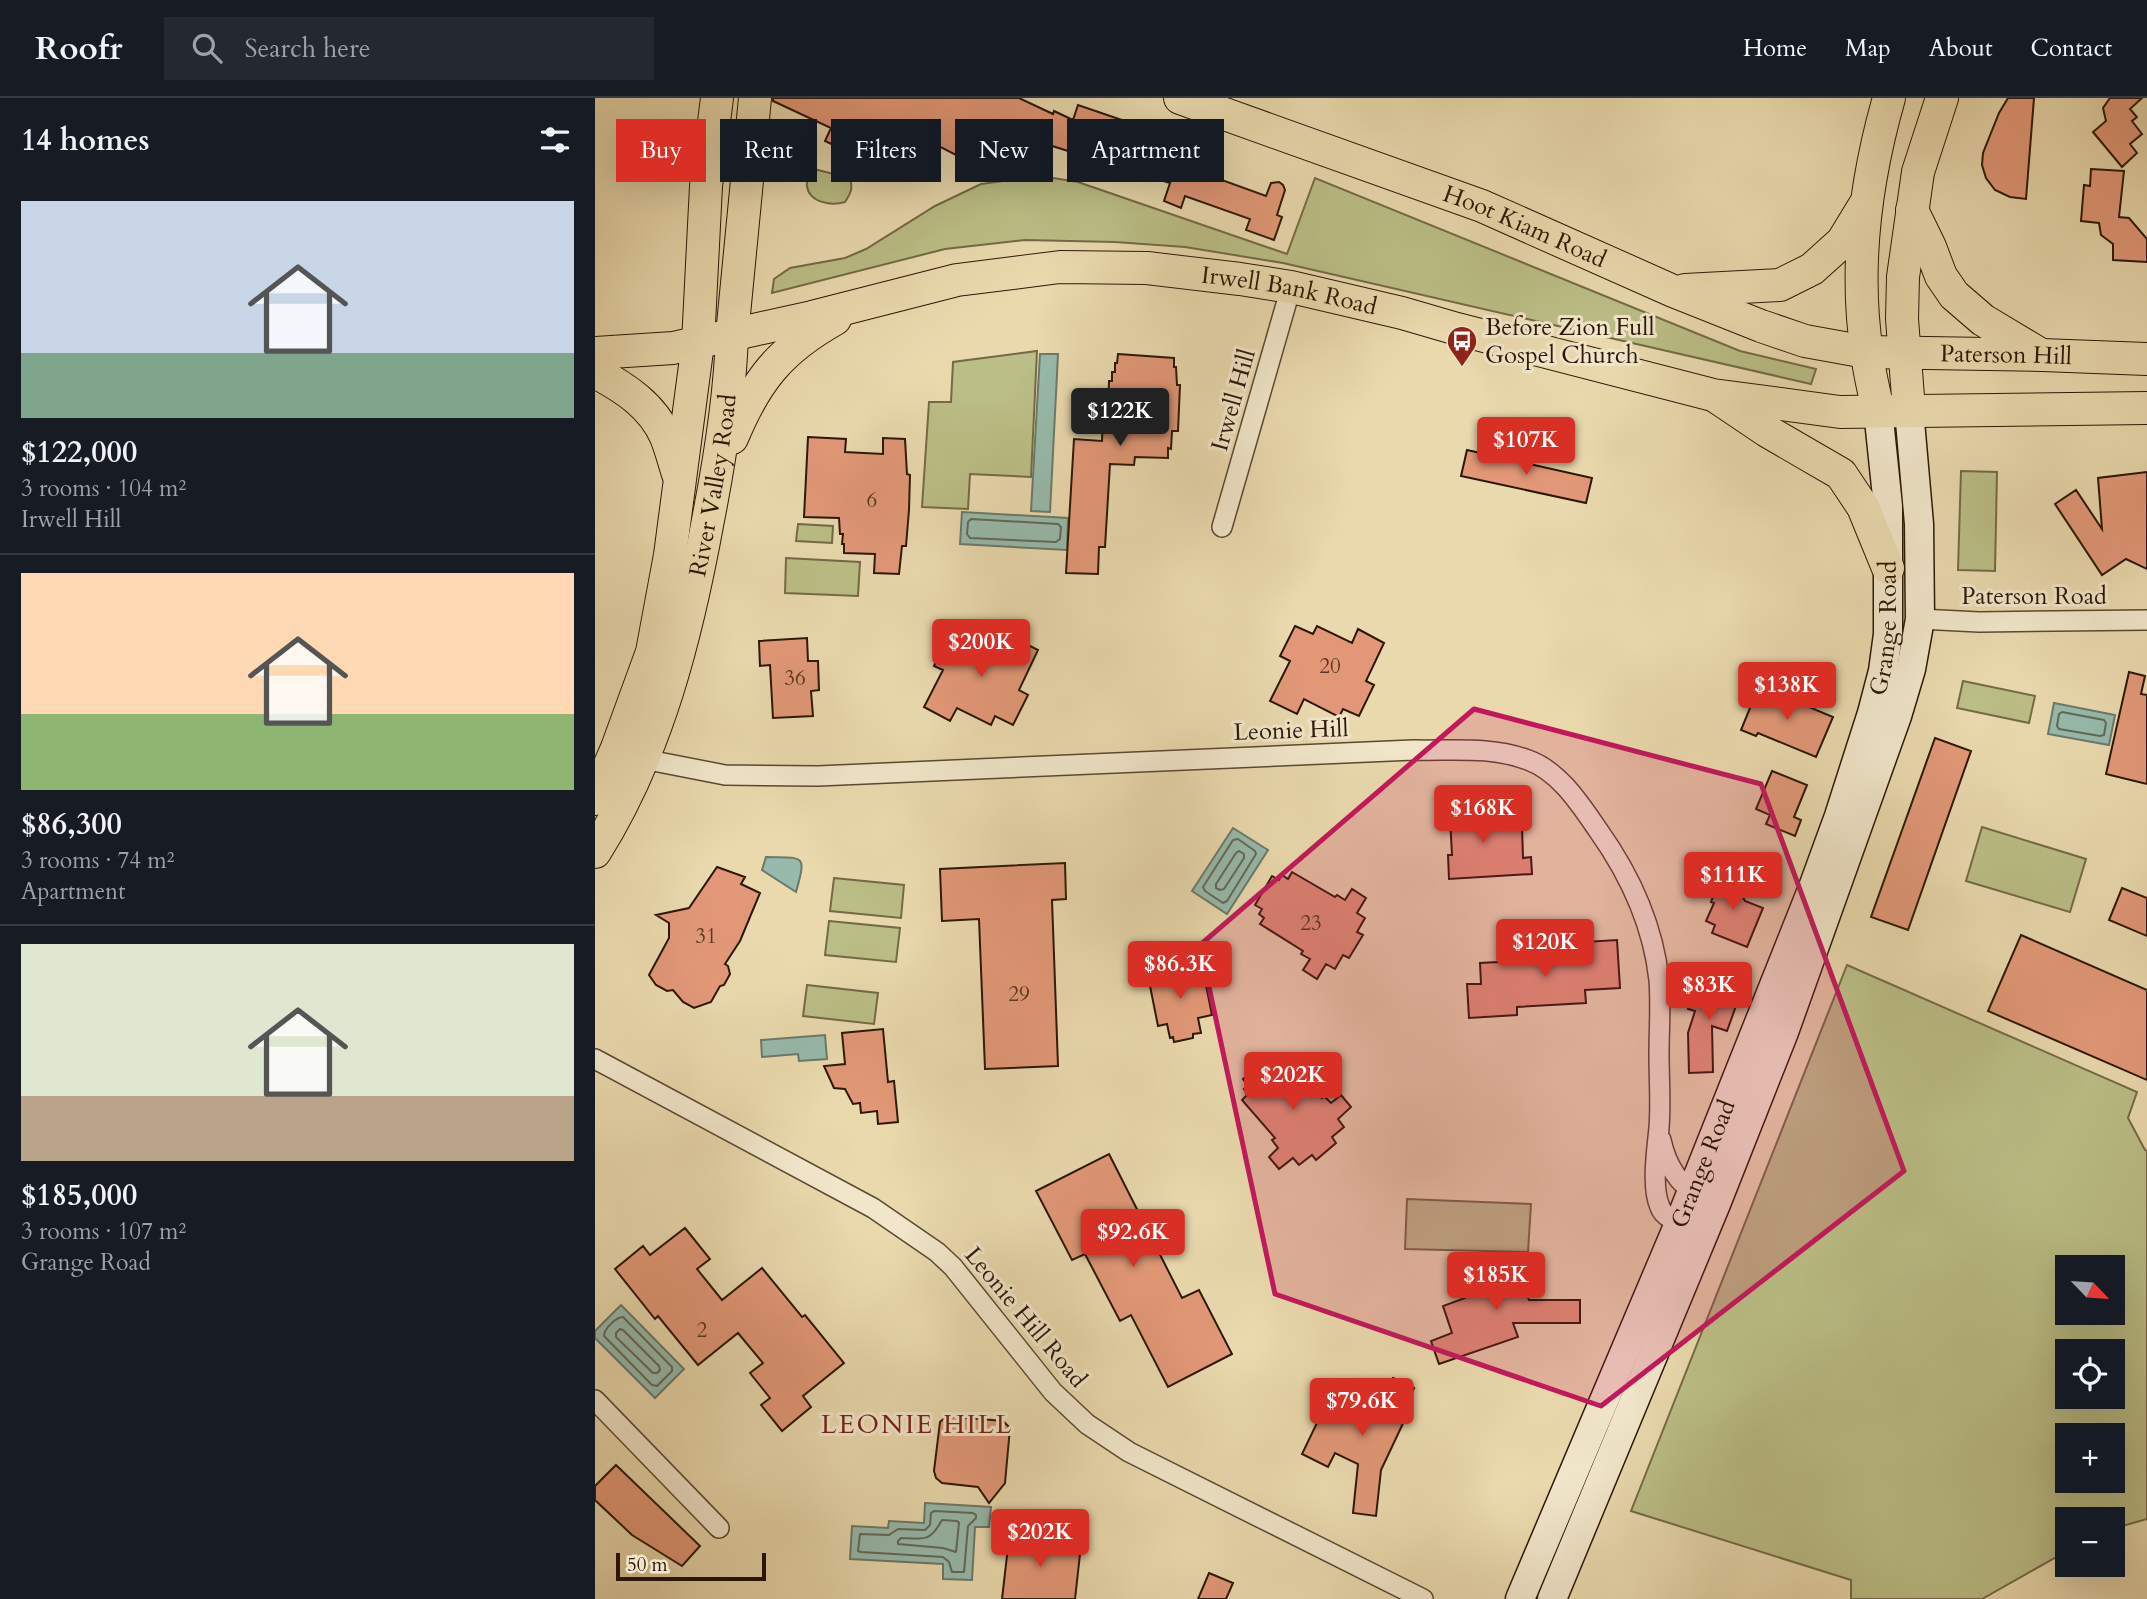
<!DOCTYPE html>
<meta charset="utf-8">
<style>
:root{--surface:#171b24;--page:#242831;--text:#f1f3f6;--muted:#9ea1a6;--line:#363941;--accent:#d93025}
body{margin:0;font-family:Cardo,serif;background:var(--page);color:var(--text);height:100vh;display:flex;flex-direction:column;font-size:26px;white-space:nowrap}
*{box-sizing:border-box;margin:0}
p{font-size:23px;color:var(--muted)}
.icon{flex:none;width:38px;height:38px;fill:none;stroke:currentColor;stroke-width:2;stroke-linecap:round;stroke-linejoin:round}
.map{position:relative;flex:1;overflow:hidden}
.drawer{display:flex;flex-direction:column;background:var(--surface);width:595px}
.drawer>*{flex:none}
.guide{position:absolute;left:21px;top:21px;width:665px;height:63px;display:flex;gap:14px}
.needle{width:46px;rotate:115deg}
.fabs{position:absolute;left:1460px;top:1157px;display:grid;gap:14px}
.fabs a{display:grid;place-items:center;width:70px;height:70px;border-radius:0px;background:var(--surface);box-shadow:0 7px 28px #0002;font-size:35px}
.scale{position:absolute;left:21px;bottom:18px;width:150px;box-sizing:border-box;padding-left:7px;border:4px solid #2c1706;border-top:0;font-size:19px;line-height:24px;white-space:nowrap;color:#2c1706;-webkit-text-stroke:5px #f1e6ca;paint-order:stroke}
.price{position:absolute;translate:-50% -60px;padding:0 16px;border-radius:7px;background:var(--accent);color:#fff;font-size:23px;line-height:46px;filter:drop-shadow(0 2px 4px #0008)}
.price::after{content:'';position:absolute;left:50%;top:42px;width:21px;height:16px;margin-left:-10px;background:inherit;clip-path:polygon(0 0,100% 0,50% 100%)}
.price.on{background:#222;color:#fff}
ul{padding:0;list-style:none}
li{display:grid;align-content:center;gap:14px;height:371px;padding:0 21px}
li+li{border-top:2px solid var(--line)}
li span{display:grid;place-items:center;height:217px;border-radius:0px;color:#555}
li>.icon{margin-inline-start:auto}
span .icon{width:126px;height:126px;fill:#fffc;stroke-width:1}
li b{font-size:30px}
h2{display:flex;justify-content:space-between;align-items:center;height:84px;padding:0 21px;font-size:30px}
.chip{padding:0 24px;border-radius:0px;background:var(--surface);box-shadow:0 7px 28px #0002;font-size:24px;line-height:63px}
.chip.on{background:var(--accent);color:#fff}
header{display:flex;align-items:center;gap:42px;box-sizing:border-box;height:98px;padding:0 35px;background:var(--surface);border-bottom:2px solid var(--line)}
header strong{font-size:33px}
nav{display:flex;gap:38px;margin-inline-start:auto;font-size:24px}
.search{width:490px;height:63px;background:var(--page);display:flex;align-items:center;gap:18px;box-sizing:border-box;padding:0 24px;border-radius:0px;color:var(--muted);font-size:26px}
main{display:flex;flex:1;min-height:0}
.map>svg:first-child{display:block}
</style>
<header>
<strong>Roofr</strong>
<div class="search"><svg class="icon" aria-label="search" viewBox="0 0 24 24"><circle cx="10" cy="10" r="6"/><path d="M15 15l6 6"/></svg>Search here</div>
<nav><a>Home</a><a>Map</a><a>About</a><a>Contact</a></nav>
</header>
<main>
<section class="drawer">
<h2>14 homes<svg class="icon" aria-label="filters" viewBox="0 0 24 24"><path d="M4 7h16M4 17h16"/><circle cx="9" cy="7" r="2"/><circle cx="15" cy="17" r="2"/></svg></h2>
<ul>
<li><span style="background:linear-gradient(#c9d6e8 70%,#7fa58c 0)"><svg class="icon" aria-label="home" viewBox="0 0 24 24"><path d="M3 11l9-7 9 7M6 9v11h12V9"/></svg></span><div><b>$122,000</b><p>3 rooms · 104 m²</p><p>Irwell Hill</p></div></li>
<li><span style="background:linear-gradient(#ffd9b3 65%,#8fb573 0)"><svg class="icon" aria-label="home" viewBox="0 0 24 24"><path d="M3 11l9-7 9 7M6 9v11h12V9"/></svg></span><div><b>$86,300</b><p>3 rooms · 74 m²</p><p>Apartment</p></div></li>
<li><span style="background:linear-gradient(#dfe7d0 70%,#b9a48a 0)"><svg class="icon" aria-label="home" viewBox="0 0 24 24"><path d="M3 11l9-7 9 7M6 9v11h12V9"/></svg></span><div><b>$185,000</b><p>3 rooms · 107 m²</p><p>Grange Road</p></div></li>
</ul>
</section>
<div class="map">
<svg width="1552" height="1501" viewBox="0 0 1552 1501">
<rect width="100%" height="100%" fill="#e9d9ad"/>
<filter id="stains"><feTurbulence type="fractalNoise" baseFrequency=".00286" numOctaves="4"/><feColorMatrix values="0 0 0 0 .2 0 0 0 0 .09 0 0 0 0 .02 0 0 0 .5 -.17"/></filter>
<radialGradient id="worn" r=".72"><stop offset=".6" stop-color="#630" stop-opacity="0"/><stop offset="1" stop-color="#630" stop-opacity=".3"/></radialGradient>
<path fill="#bbbe86" stroke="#746a46" stroke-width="2" fill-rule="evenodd" d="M215,70L255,80C258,90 256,95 250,104C237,108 214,105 212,88C211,82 214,76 215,70Z
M446,78L483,84L692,156L720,80L1145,253L1221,271L1216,286L688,165L590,149L520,144L430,142L350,151L177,195L179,181L195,170L250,160L271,151L340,108L386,86Z
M442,253L436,379L375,376L373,411L327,409L334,304H356L358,264Z
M1366,373L1402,374L1400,473L1363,472Z
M203,426L238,428L237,445L201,443Z
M191,460L265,464L263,498L190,495Z
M1368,583L1440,598L1434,625L1362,610Z
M1387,729L1491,761L1475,814L1371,783Z
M239,780L309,787L306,820L235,813Z
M234,823L305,830L301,864L230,857Z
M1252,867L1542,994L1533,1020L1550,1052L1552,1053V1421L1517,1431V1421H1472V1453L1387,1501H1256V1482L1036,1413ZM1472,1169H1517V1214H1472ZM1472,1253H1517V1298H1472ZM1472,1337H1517V1382H1472Z
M212,887L283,895L279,926L208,918Z
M812,1101L936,1106L933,1154L810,1151Z"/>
<path fill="#97baac" stroke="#6c796a" stroke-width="2" d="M445,256H463L455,414L436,413Z
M367,414L473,420L472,452L365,446Z
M1459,605L1520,617L1514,647L1453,636Z
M638,730L673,752L632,816L597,793Z
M171,759C209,760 212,755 201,794L167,772Z
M230,937L232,961L204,963L203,956L167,959L166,942Z
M26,1207L89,1271L60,1300L0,1240V1233Z
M330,1405L396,1409L394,1429H380L377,1482L348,1481V1466L255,1461L257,1428L293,1430L294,1423L329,1425Z"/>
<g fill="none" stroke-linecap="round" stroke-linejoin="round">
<path stroke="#626859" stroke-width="2" d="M376,421L463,426L466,429L465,441L461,444L375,440L372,436L373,424Z
M1467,614L1509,622L1511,625L1509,637L1505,638L1464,631L1462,628L1464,616Z
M643,741L660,753L661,756L632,803L628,805L610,793L608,789L638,742Z
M644,753L649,756V760L629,791L625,792L621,790V786L641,755Z
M28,1219L77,1269V1273L62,1288L57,1287L9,1238C9,1231 21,1219 28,1219Z
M25,1231L28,1232L64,1268L65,1272L62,1275H58L21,1239V1235Z
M339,1413L378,1415L381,1417V1420L373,1428L369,1474H357L354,1464L348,1459L266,1454L263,1453L265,1436L294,1437L303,1431L330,1432L335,1427L336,1415Z
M347,1422L362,1423L364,1425L361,1454L348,1450L303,1446V1443L306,1440C330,1441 335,1444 347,1422Z"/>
</g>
<path fill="#e29877" stroke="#2c1706" stroke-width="2" d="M178,0H424L458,16L459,13L478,22L483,7L559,33L558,37L605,54L599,72L671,98L676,85L684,84L688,87L690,92L682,117L687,119L679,142L651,132L655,121L590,98L586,110L569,103L575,85L454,47L444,66L440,64L438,68L411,58L408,65L394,58L388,71L338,45L324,76L283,58L278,67L261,59L257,68L240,60L245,50L230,43L236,30L178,3Z
M1413,0H1439L1431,101L1415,99L1400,92L1391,80L1387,67L1388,55L1404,15Z
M1515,0H1547L1535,11L1542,19L1537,23L1547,36L1535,46L1542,55L1527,69L1498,34L1511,23L1508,10Z
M1496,71L1529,73L1524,119L1534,120L1552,141V164L1518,162V146L1506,137L1504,125L1486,123L1489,87L1495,88Z
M523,256L579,260V269H581L582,287H585L583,333H577L576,351L573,350V360L540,359L539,367L515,366L510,449H504L503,476L471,475L479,341L507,343L508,318H513L514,283H517V274H520V265H522Z
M213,339L251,341L250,354L288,356V340L310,341L312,376L315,377L314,412L311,448H307L304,476L279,475L280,456L249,455V446H247L248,436H245L244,420L209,419Z
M872,352L997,380L991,405L866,378Z
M1552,374V471L1531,461L1507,477L1460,406L1481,392L1507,431L1503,380Z
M700,528L718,536L722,528L757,545L763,531L789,545L771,583L779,587L764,618L748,611L744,619L709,601L702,616L675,603L695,563L685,558Z
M354,536L371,544L374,536L409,553L417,539L443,552L424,592L433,597L418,627L400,618L396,627L362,610L355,623L329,609L348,572L339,568Z
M212,540L213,563H223L224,592L216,593L218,618L178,620L175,567L165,568L164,543Z
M1534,574L1550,578L1546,596L1552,597V686L1511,676Z
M1164,588L1238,619L1221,659L1163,635L1161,638L1146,632Z
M1340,640L1376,653L1313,832L1276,819Z
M1177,673L1212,687L1199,719L1206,722L1200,738L1171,726L1175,717L1161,711Z
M887,700L889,730L927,728L928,760L936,759L937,776L854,781L853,757H857L854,702Z
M470,765L471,801L457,802L463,968L390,971L384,821L347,823L345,771Z
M122,769L150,779L146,786L165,795L145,843L130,866L133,868L135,876L129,887L125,888L116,904L99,910L88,904L78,892L72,893L61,887L54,877L74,840V825L61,817L94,810Z
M1127,773L1142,779L1140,785L1150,803L1168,810L1152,849L1117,835L1120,827L1111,823L1119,805L1116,804Z
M697,774L740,799L742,797L750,802L757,791L771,800L762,815L770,820L762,834L768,837L754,860L748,857L740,871L731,866L722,881L708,872L715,861L706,856L708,853L665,826L669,820L664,816L667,811L660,807L677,778L684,782L687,777L693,781Z
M1527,790L1552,800V838L1514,822Z
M1426,837L1552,892V982L1393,913Z
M1022,842L1025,890L990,892L991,905L922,909V917L874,920L872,886H886L885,865L958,861L957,846Z
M583,863L584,867L592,865L595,880L609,877L617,917L603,920L606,935L598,936V940L579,944L578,939L575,940L572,926L563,928L555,888L564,886L561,873H564L563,867Z
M1110,882L1146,894L1132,933L1117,928L1118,974L1094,975L1093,935L1100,913L1093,911L1100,890L1106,892Z
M288,931L293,984L299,983L303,1024L283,1026L282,1013L266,1015L265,1005L258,1006L250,991L239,990L229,968L250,966L247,935Z
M674,959L679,966L684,962L688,967L694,962L727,1000L729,998L736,1005L746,997L756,1009L743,1021L749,1029L737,1039L741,1045L721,1062L717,1057L704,1067L698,1060L684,1071L674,1059L683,1050L677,1042L680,1040L647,1002L653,996L649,991L654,988L648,981Z
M514,1056L587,1200L604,1192L637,1256L573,1289L536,1217L525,1223L490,1156L477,1162L441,1093Z
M90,1130L115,1161L102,1171L127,1202L167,1170L207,1219L210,1217L249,1265L208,1298L216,1309L187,1333L166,1307L175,1300L155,1275L168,1265L143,1235L103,1267L63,1218L60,1221L20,1171L48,1148L55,1157Z
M919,1160L934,1202H985V1225H918L923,1239L844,1266L836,1243L857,1235L848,1208L870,1200L863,1179Z
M798,1280L819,1290L808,1315L812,1317L786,1372L781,1418L758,1415L763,1366L740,1355L733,1369L707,1356L732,1304L751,1313L762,1291L787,1304Z
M352,1318L408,1323L415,1330L410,1385L394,1405L383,1389L347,1385L341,1380L339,1373L345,1324Z
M21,1367L105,1448L87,1468L37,1437L0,1402V1388Z
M422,1423L434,1441L477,1446L483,1449L485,1456L480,1501H407L413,1449Z
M614,1475L638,1485L631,1501H603Z"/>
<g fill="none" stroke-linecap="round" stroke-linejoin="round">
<g stroke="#5b4830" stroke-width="22">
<path id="street" d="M627,429L696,189
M1325,521L1384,524L1552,522
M38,656L48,661L130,677L223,678L818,652C857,653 896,648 933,662C964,673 985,706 1003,732C1035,777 1058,826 1064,882C1066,906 1064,932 1064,956C1064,981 1066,1006 1064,1030C1062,1051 1056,1089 1065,1109C1069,1121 1085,1124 1095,1128
M0,961L278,1110L342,1154L358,1169L458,1294L492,1326L534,1354L828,1501
M1066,1042C1071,1065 1083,1087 1105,1098
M0,1302L124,1430"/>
</g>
<g stroke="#2c1706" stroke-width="31">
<g id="secondary">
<path id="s1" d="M925,1501L1083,1128L1217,792L1244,718L1277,615L1288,573L1293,536V408L1283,312"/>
<path d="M957,1501L1121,1106L1189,934L1302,618L1316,571L1325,521L1324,426L1314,312"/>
</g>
</g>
<g stroke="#2c1706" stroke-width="34">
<g id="primary">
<path id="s2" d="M585,0L887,108L1078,193L1166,228L1210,243L1271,254L1447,257L1552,261"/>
<path d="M1317,112L1335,149L1346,178L1359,197L1388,222L1443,255"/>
<path d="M1090,192L1185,187L1217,171L1247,144L1269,108"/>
<path id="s3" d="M0,255L78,250L217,219L362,182L465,169L552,170L645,181L696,189L807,215L862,231L1118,297L1245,314L1552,310"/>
<path d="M0,274C29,289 58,308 71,339C76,351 79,364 83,376"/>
<path d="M1123,300L1172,333L1246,376L1268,409L1293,470"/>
<path d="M1283,312C1279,293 1274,274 1272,255C1259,170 1271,81 1294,0"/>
<path d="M1314,312L1307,221L1308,179L1323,74L1347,0"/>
<path d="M137,340C161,282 185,252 240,221"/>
<path d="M0,701L22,650L57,554L75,457L103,245L111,88L122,0"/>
<path id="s4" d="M0,754C63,654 92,537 113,422C125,361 135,299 137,237L160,0"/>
</g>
</g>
<use href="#street" stroke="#f1e6ca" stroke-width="19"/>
<use href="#secondary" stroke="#f1e6ca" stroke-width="28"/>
<use href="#primary" stroke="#e9d9ad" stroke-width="32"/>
</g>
<path fill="#c2185b" fill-opacity="0.2" stroke="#c2185b" stroke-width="5" stroke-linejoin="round" d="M879,611L1166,686L1309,1073L1006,1308L680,1196L605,847Z"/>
<defs>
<g id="bus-pin" transform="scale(1.575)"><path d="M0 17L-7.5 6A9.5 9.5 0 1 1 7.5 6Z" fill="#8f2418" stroke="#f1e6ca"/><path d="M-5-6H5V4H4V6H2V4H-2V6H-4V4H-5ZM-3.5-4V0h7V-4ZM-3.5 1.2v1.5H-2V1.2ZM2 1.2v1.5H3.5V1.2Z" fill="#fff"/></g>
</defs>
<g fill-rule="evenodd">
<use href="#bus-pin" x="867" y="243"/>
</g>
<g text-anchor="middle" stroke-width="6" stroke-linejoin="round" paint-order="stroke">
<g font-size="21" fill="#5a3722">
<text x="277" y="409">6</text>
<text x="735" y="575">20</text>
<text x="200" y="587">36</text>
<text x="716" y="832">23</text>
<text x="111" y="845">31</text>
<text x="424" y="903">29</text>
<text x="107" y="1239">2</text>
</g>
<g font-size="24" fill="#2c1706" stroke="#f1e6ca">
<text dy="8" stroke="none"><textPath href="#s2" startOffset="368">Hoot Kiam Road</textPath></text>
<text dy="8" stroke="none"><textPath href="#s3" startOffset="705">Irwell Bank Road</textPath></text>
<text dy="8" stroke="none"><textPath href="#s2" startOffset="873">Paterson Hill</textPath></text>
<text transform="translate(638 302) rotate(-74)" y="8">Irwell Hill</text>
<text dy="8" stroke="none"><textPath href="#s4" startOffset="388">River Valley Road</textPath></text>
<text x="1439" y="506">Paterson Road</text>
<text dy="8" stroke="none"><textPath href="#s1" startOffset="1040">Grange Road</textPath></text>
<text transform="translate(696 632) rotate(-2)" y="8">Leonie Hill</text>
<text dy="8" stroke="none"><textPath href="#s1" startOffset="472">Grange Road</textPath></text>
<text transform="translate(431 1219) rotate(50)" y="8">Leonie Hill Road</text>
</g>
<g font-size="24" fill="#2c1706" stroke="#f1e6ca" text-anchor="start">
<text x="890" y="237">Before Zion Full<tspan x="890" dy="28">Gospel Church</tspan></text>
</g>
<g font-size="26" letter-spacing="2" fill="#7a1f14" stroke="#f1e6ca">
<text x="322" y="1335">LEONIE HILL</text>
</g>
</g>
<rect width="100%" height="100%" filter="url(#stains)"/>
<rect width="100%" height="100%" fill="url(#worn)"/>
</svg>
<div class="fabs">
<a><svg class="needle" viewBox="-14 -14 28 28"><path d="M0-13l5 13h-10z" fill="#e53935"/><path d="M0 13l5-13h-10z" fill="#9ea1a6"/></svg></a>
<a><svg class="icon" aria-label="locate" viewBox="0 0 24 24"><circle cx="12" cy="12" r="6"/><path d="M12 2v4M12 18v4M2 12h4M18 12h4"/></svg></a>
<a>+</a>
<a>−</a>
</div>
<div class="scale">50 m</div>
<b class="price on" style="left:525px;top:350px">$122K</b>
<b class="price" style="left:931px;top:379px">$107K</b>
<b class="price" style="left:386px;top:581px">$200K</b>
<b class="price" style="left:1192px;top:624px">$138K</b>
<b class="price" style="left:888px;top:747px">$168K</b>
<b class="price" style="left:1138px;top:814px">$111K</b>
<b class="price" style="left:950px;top:881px">$120K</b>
<b class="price" style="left:585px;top:903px">$86.3K</b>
<b class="price" style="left:1114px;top:924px">$83K</b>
<b class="price" style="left:698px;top:1014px">$202K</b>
<b class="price" style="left:538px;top:1171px">$92.6K</b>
<b class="price" style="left:901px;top:1214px">$185K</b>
<b class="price" style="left:767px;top:1340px">$79.6K</b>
<b class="price" style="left:445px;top:1471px">$202K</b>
<div class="guide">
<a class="chip on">Buy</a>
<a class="chip">Rent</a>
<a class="chip">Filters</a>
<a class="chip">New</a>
<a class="chip">Apartment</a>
</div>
</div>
</main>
